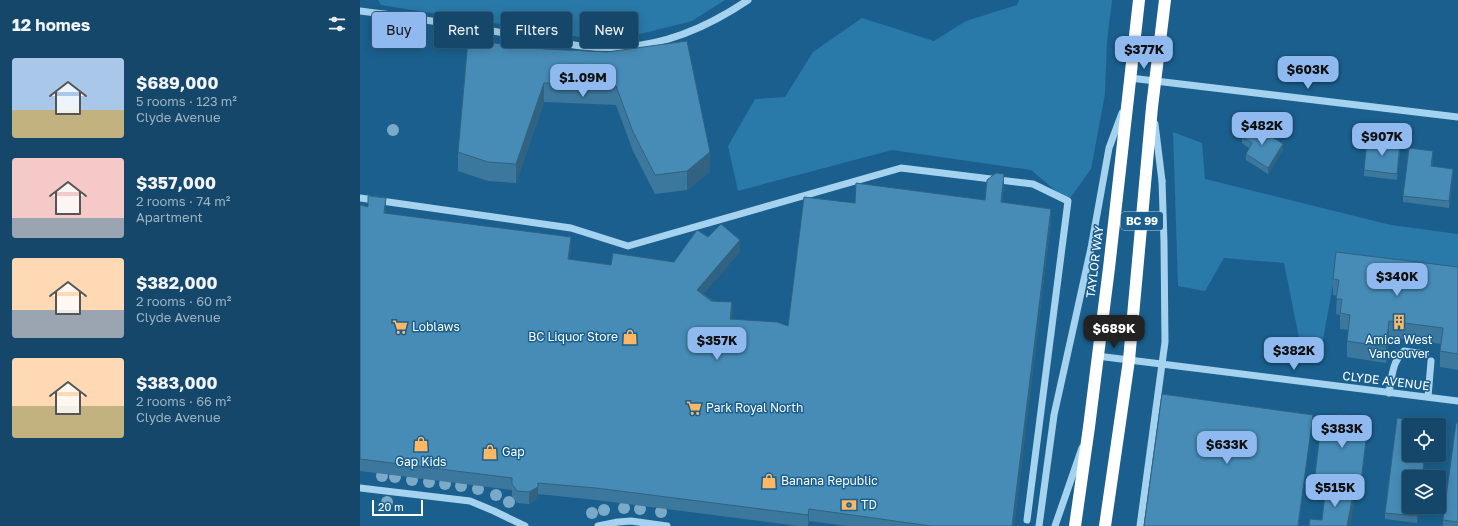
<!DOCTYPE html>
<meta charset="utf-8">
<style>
:root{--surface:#14476a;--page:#1d4e70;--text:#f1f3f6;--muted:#9db2c1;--line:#335f7e;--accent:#90b9f0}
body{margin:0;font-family:"Golos Text",sans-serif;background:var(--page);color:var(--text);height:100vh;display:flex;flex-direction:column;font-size:15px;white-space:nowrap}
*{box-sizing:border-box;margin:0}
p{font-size:13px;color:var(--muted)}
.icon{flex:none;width:22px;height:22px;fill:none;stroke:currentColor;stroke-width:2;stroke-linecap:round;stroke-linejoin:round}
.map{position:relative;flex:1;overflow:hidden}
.details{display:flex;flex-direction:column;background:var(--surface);width:360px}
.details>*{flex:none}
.top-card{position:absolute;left:12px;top:12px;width:380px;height:36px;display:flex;gap:8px}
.tools{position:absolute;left:1042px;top:418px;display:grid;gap:8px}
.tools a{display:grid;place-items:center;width:44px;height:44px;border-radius:4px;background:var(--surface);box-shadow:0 2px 10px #0003,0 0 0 1px var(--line);font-size:20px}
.scale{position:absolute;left:12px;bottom:10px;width:51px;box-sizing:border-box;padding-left:4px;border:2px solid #fff;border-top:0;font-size:11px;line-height:14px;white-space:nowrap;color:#fff;-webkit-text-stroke:3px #1a5f8d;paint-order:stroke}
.price{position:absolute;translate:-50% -34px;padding:0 9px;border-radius:8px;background:var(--accent);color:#111;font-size:13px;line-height:26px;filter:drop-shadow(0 1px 2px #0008)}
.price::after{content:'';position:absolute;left:50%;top:24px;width:12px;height:9px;margin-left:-6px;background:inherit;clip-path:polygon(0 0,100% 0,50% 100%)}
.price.active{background:#222;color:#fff}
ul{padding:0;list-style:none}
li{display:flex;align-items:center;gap:12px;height:100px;padding:0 12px}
li span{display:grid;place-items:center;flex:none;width:112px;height:80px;border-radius:4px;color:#555}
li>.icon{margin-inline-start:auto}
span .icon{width:48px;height:48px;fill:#fffc;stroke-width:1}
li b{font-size:17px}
h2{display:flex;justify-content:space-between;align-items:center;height:48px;padding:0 12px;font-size:17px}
.pill{padding:0 14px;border-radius:4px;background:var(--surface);box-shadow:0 2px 10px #0003,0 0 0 1px var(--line);font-size:14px;line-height:36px}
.pill.active{background:var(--accent);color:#111}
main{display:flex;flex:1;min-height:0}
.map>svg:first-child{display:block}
</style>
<main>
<section class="details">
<h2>12 homes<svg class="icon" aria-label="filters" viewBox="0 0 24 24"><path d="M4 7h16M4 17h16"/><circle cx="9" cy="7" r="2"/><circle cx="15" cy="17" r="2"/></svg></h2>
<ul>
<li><span style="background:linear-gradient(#a9c7e8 65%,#c2b280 0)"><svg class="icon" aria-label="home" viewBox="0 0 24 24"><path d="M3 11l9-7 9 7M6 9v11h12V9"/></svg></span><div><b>$689,000</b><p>5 rooms · 123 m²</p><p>Clyde Avenue</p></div></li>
<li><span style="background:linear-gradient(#f6c9c9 75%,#9aa5b1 0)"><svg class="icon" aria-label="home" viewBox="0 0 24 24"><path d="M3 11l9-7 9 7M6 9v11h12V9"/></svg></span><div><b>$357,000</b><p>2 rooms · 74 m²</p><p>Apartment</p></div></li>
<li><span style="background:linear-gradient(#ffd9b3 65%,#9aa5b1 0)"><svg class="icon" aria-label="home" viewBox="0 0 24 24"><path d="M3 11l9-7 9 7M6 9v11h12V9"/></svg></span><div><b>$382,000</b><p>2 rooms · 60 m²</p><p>Clyde Avenue</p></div></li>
<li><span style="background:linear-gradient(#ffd9b3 60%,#c2b280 0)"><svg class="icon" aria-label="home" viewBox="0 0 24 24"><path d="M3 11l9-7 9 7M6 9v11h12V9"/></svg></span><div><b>$383,000</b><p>2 rooms · 66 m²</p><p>Clyde Avenue</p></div></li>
</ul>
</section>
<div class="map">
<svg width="1098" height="526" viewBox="0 0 1098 526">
<rect width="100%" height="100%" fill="#1a5f8d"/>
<path fill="#2979a9" d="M18,0H365L332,21L280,34L245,41L21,5Z
M659,0H752L747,41L745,94L731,169L708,201L671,170L532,150L378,191L368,146L395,99L425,97L453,52L502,18L574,41L606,21L657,5Z
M813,132L842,143L845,179L1031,225L1098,234V283L976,268L960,356L940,343L924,263L864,258L845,291L818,286Z"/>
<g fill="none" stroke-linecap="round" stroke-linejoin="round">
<path stroke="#a5d2ee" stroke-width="7" d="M0,11C52,17 104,26 156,35C191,41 228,50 264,47C309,44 351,25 388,0
M770,78L1098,117
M795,124L802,181
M0,198L211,228L268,246L541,168L673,184L708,201L667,520
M737,356L1098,401
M1029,393C1032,378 1032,361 1044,351L1065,354
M1068,397L1071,361
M0,488L110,501L134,511L165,526
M238,526L258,522L271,521L307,526
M679,526L694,415L731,248L749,148L762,113
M695,526L722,448"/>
<path stroke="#fff" stroke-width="12" d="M715,526L729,427L749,268L779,0
M745,526L769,360L792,107L805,0"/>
<path stroke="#a5d2ee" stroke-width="7" d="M780,526L805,342L804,242L802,181"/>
</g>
<g fill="#7baac9">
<circle cx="33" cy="130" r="6"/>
<circle cx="22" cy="476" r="6"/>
<circle cx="35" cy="477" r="6"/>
<circle cx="52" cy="480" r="6"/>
<circle cx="69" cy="482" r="6"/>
<circle cx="85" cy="484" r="6"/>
<circle cx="101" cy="486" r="6"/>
<circle cx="118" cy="489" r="6"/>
<circle cx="136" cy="495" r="6"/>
<circle cx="27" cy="502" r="6"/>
<circle cx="149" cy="502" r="6"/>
<circle cx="264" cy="508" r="6"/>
<circle cx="280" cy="509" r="6"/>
<circle cx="244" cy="510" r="6"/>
<circle cx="301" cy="512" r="6"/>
<circle cx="232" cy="513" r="6"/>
</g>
<path fill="#3c789d" d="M185,49L247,52L350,171L327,190L295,194L273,151L256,105L184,102L156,183L128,181L98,171V152Z
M882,137L923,150L908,174L886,160V154L889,148L882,143Z
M1040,150L1037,180L1004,176V170Z
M1073,157L1072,166L1093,175L1089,208L1043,202V196Z
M644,186L642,202L691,221L654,526H487L449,521L448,526H438L236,500L178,494V498L169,504L157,503L152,496V490L0,471V205L26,210V213L211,249L209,260L251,265L314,262L348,237L380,252L343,294L372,314L371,319L428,326L495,203L625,200Z
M1098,267V370L1080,367V351L1081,344L1029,337L1026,363L987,357V341L988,330L980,329V315L976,314L977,296L973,295V279Z
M994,422L1008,427L1001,484L955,478V475Z
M1098,423V526H1083V520Z
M1069,425L1049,507H1059L1057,523L1025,519V513Z"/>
<path fill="#316280" d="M184,83V102L156,183V164Z
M923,144V150L908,174V168Z
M1040,144V150L1037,180V174Z
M1073,151V157L1071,173V166Z
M350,152V171L327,190V171Z
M1093,169V175L1089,208V201Z
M644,174V186L641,214V202Z
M26,198V210L24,225V213Z
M691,209V221L654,526H652Z
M211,237V249L208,271V259Z
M380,240V252L337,302V290Z
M372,302V314L370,331V319Z
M1029,321V337L1026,363V347Z
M1008,424V427L1001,484V481Z
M1065,455H1066L1063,477H1062Z
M178,483V498L169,504V492Z
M994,490V506L990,526H987Z
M1059,507L1057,523V516Z
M449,509V521L448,526V515Z"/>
<path fill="#468cb7" stroke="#316280" d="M108,40L185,49L247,52L327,41L350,152L327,171L295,175L273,132L256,86L184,83L156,164L128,162L98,152Z
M891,123L923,144L908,168L886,154L892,143L882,137Z
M1007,140L1040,144L1037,174L1004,170Z
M1049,148L1073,151L1071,166L1093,169L1089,201L1043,196Z
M636,173L644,174L641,202L691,209L652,526H571L449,509L448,515L236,488L178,483V487L169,492L157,491L152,484V478L0,459V205L8,207V196L26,198L24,213L211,237L208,259L251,265L253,253L314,262L337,230L348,237L361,224L380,240L337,290L351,301L372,302L370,319L417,322L428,326L444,197L495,203L496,183L625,200L627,180Z
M976,252L1098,267V354L1080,351L1083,328L1029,321L1026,347L987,341L990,315L980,313L982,299H976L979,280L973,279Z
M802,394L953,415L938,526H784Z
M978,414L994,416L993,422L1008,424L1001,481L955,475L961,425L977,427Z
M1037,418L1069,422V425H1049V455H1065L1062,477H1049V507H1059L1057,516L1025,513Z
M1096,423H1098V522L1083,520Z
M966,485L994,490L987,526H949L950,519L962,520Z"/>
<defs>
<g id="building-bare" transform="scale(1.2)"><path d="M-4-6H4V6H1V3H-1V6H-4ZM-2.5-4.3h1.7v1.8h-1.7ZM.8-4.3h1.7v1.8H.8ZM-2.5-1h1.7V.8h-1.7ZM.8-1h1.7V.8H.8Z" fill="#ffb762" stroke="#1a5f8d" stroke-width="2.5" paint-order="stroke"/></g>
<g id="supermarket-bare" transform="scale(1.2)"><path d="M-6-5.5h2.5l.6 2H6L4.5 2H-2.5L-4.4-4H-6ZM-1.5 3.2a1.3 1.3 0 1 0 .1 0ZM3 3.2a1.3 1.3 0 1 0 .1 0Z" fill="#ffb762" stroke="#1a5f8d" stroke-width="2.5" paint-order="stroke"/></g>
<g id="shop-bare" transform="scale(1.2)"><path d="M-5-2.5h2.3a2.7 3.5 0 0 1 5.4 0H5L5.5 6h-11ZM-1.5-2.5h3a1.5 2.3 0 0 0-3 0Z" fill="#ffb762" stroke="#1a5f8d" stroke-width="2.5" paint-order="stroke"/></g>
<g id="bank-bare" transform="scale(1.2)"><path d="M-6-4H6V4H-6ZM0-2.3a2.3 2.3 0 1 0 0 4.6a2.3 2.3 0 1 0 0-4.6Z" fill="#ffb762" stroke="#1a5f8d" stroke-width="2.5" paint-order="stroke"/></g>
</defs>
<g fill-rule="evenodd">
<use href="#building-bare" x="1039" y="322"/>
<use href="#supermarket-bare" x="40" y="327"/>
<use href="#shop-bare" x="270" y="337"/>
<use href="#supermarket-bare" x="334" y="408"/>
<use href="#shop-bare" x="61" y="444"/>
<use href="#shop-bare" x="130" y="452"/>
<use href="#shop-bare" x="409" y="481"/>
<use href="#bank-bare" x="489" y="505"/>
</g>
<g text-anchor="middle" stroke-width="3" stroke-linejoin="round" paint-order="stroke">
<rect fill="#1a5f8d" stroke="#bacfdd" stroke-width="1" x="761" y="212" width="42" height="18" rx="3"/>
<g font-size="11" font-weight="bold" fill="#fff">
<text x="782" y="225">BC 99</text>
</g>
<g font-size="12" fill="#fff" stroke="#1a5f8d">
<text transform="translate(735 262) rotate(-83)" y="4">TAYLOR WAY</text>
<text transform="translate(1026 381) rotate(7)" y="4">CLYDE AVENUE</text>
</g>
<g font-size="12" fill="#fff" stroke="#1a5f8d" text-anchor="start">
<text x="52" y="331">Loblaws</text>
<text x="258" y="341" text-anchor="end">BC Liquor Store</text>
<text x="1039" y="344" text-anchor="middle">Amica West<tspan x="1039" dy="14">Vancouver</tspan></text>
<text x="346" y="412">Park Royal North</text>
<text x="142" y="456">Gap</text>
<text x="61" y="466" text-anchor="middle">Gap Kids</text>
<text x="421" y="485">Banana Republic</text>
<text x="501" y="509">TD</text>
</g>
</g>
</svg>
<div class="tools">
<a><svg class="icon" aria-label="locate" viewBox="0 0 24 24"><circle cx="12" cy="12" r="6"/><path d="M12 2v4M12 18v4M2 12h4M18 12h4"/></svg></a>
<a><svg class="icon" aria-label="layers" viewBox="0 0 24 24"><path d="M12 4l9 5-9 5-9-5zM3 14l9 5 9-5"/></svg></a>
</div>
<div class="scale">20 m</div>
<b class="price" style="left:784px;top:70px">$377K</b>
<b class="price" style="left:948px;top:90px">$603K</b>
<b class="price" style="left:223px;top:98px">$1.09M</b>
<b class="price" style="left:902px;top:146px">$482K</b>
<b class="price" style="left:1022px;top:157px">$907K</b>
<b class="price" style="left:1037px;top:297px">$340K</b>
<b class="price active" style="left:754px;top:349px">$689K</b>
<b class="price" style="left:357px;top:361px">$357K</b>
<b class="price" style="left:934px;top:371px">$382K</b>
<b class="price" style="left:982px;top:449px">$383K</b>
<b class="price" style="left:867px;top:465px">$633K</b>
<b class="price" style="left:975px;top:508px">$515K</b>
<div class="top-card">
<a class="pill active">Buy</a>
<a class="pill">Rent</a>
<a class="pill">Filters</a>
<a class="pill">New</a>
</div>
</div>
</main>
